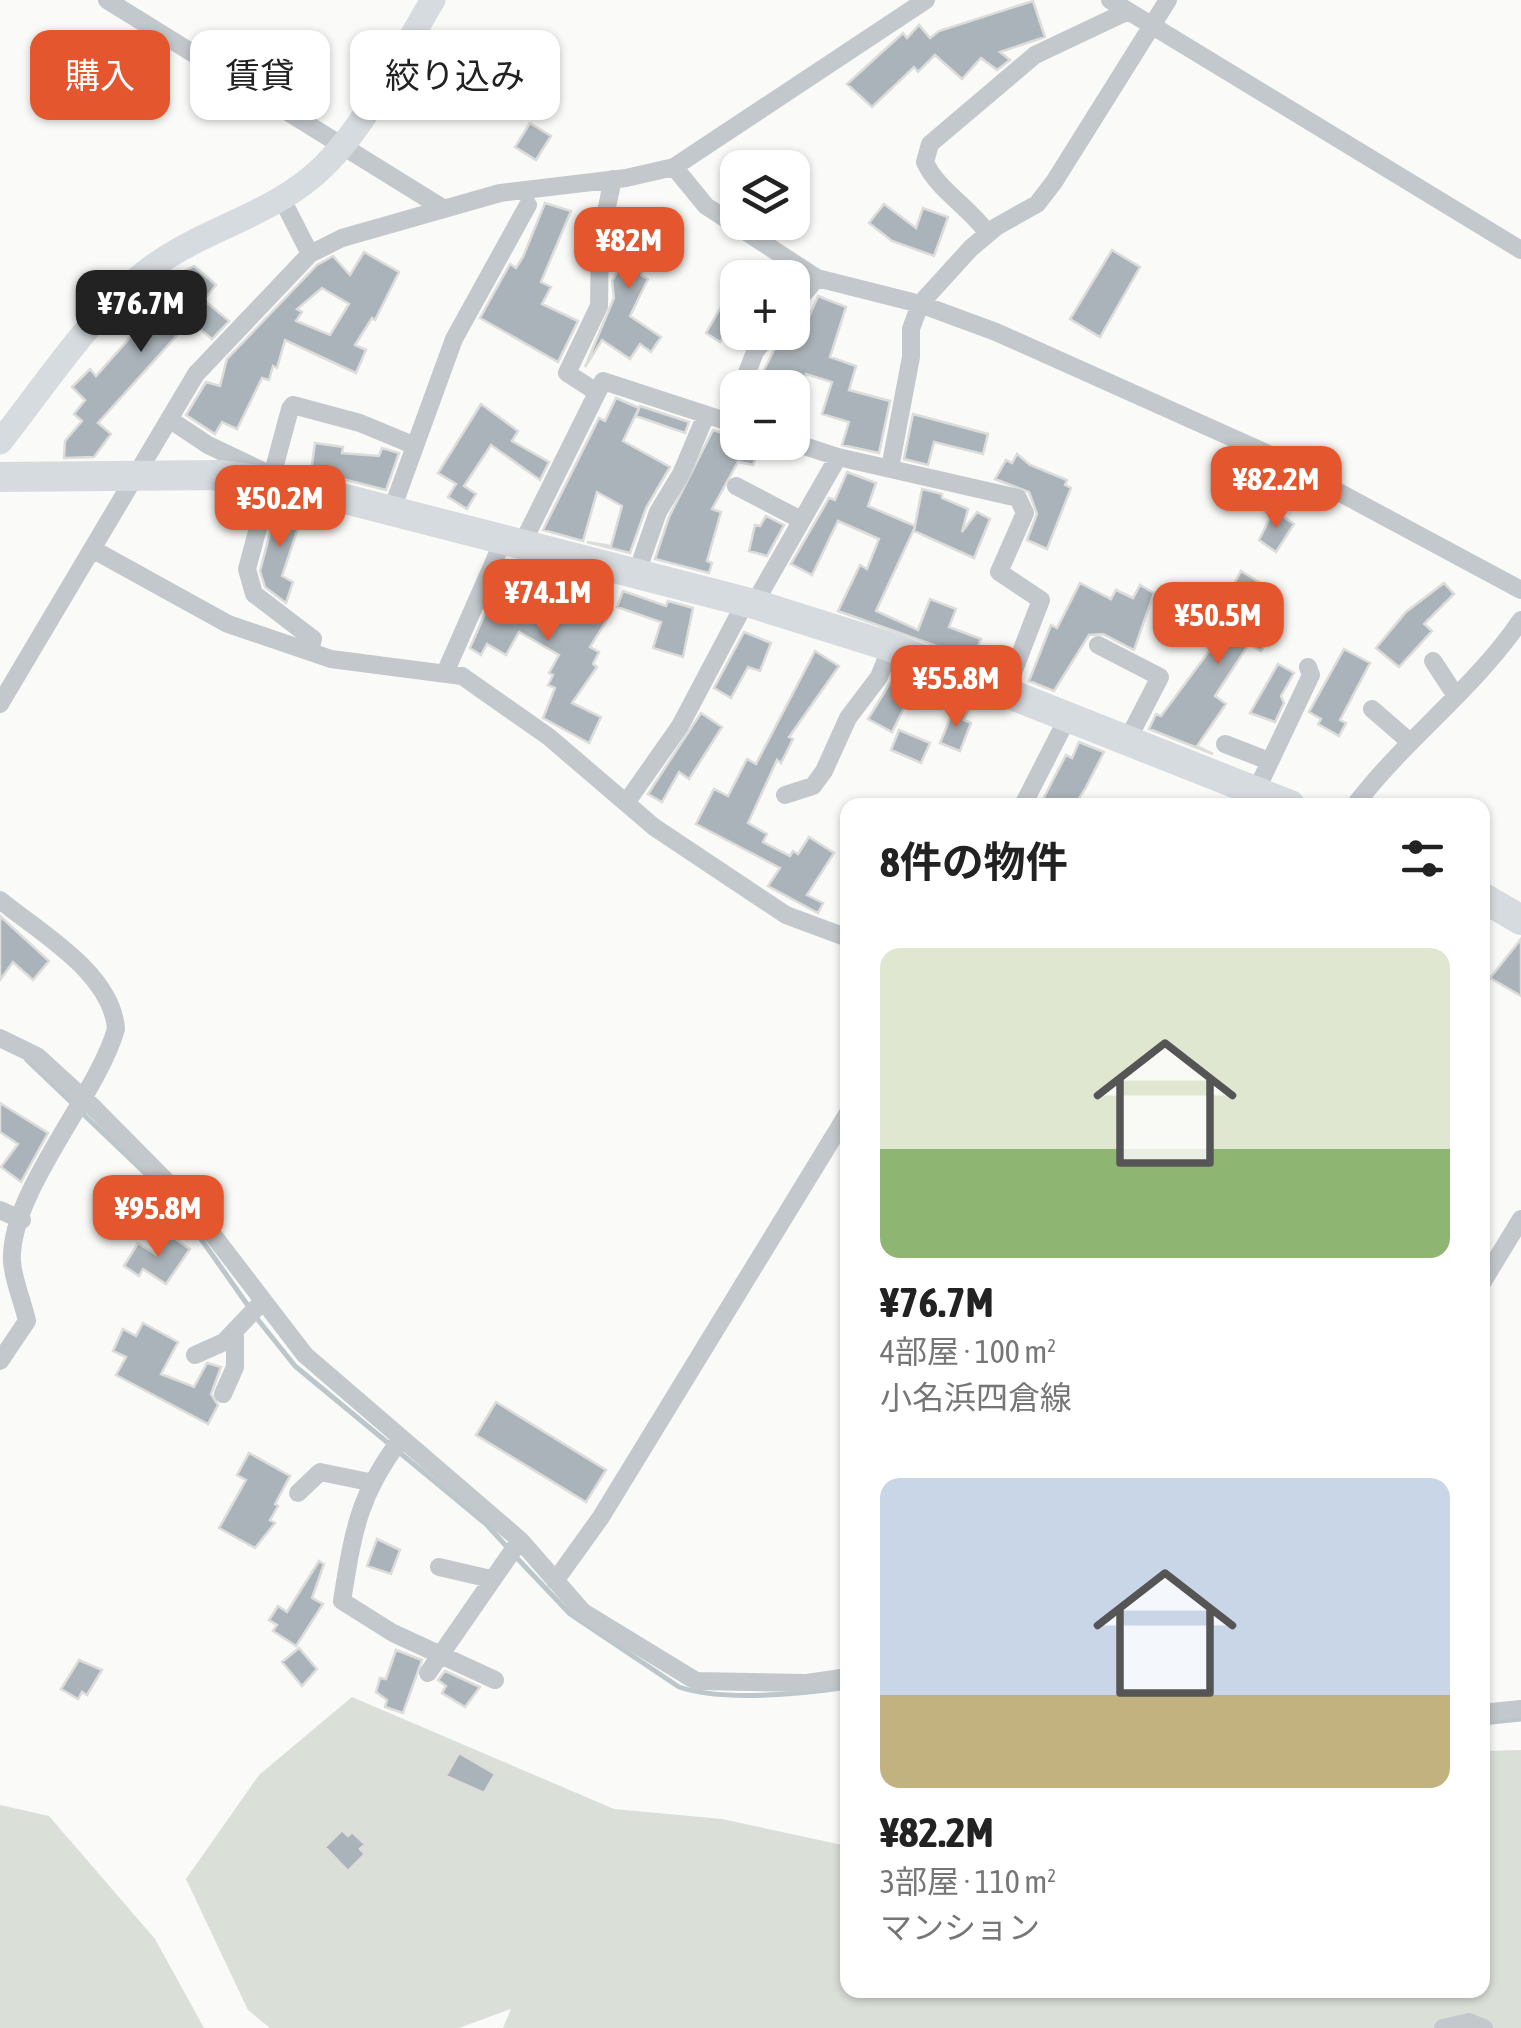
<!DOCTYPE html>
<html lang="ja">
<meta charset="utf-8">
<style>
:root{--surface:#fff;--page:#f6f6f6;--text:#222;--muted:#767676;--accent:#e4572e}
body{margin:0;font-family:"Asap Condensed","Noto Sans JP",sans-serif;background:var(--page);color:var(--text);height:100vh;display:flex;flex-direction:column;font-size:38px;white-space:nowrap}
*{box-sizing:border-box;margin:0}
p{font-size:32px;color:var(--muted)}
.icon{flex:none;width:55px;height:55px;fill:none;stroke:currentColor;stroke-width:2;stroke-linecap:round;stroke-linejoin:round}
.map{position:relative;flex:1;overflow:hidden}
.details{position:absolute;left:840px;top:798px;width:650px;height:1200px;display:flex;flex-direction:column;background:var(--surface);border-radius:20px;box-shadow:0 2px 8px #0004}
.details>*{flex:none}
.top-card{position:absolute;left:30px;top:30px;width:660px;height:90px;display:flex;gap:20px}
.tools{position:absolute;left:720px;top:150px;display:grid;gap:20px}
.tools a{display:grid;place-items:center;width:90px;height:90px;border-radius:20px;background:var(--surface);box-shadow:0 2px 8px #0004;font-size:50px}
.price{position:absolute;translate:-50% -85px;padding:0 22px;border-radius:20px;background:var(--accent);color:#fff;font-size:32px;line-height:65px;filter:drop-shadow(0 2px 5px #0008)}
.price::after{content:'';position:absolute;left:50%;top:60px;width:30px;height:22px;margin-left:-15px;background:inherit;clip-path:polygon(0 0,100% 0,50% 100%)}
.price.active{background:#222;color:#fff}
ul{padding:0;list-style:none}
li{display:grid;align-content:center;gap:20px;height:530px;padding:0 40px}
li span{display:grid;place-items:center;height:310px;border-radius:20px;color:#555}
li>.icon{margin-inline-start:auto}
span .icon{width:180px;height:180px;fill:#fffc;stroke-width:1}
li b{font-size:42px}
h2{display:flex;justify-content:space-between;align-items:center;height:120px;padding:0 40px;font-size:42px}
.pill{padding:0 35px;border-radius:20px;background:var(--surface);box-shadow:0 2px 8px #0004;font-size:35px;line-height:90px}
.pill.active{background:var(--accent);color:#fff}
.map>svg:first-child{display:block}
</style>
<div class="map">
<svg width="1521" height="2028" viewBox="0 0 1521 2028">
<rect width="100%" height="100%" fill="#fafaf8"/>
<path fill="#dadfd7" d="M352,1697L614,1809L722,1819L847,1846L848,1990H1482L1483,1751L1521,1750V2028H503L511,2009L459,2028H270L248,2010L186,1879L259,1775Z
M0,1805L49,1816L155,1939L204,2028H0Z"/>
<g fill="none" stroke-linecap="round" stroke-linejoin="round">
<path stroke="#bbc7cb" stroke-width="5" d="M27,1060L73,1104
M81,1112L167,1194
M175,1202L249,1307
M255,1316L295,1366L486,1524L508,1548
M515,1556L570,1614L679,1687C723,1702 801,1694 848,1687
M1482,1723L1521,1719"/>
</g>
<path fill="#aab3b9" stroke="#dcdcda" stroke-width="2.5" fill-rule="evenodd" d="M1033,1L1045,37L1000,52L1010,60L997,70L981,58L962,79L935,55L918,72L914,67L872,107L847,84L903,33L907,38L919,25L930,38L939,31Z
M530,123L551,136L536,160L515,147Z
M545,203L571,211L541,282L551,287L542,304L578,321L558,362L480,318L510,264L516,268L523,257Z
M884,204L916,228L923,208L948,217L934,256L892,241L869,223Z
M624,214L660,235L643,266L641,275L648,279L630,316L661,337L651,352L640,344L630,359L602,340L585,367L614,298L612,281L624,260L618,256L624,245L613,239Z
M1112,250L1140,267L1100,337L1070,319Z
M364,252L399,272L375,320L372,318L355,345L366,350L356,373L285,340L277,368L273,366L269,380L262,378L237,429L222,422L215,434L186,415L206,382L220,386L227,359L317,265L333,256L350,275ZM322,288L349,304L330,335L296,321L302,312L297,309Z
M194,266L216,285L204,300L229,321L212,339L190,321L98,423L111,434L94,457L64,458L65,441L82,421L74,414L85,400L72,387L90,369L96,376L128,340L162,291L157,286Z
M738,277V316L720,342L706,333Z
M818,296L846,307L830,357L856,366L849,390L890,401L879,453L842,445L849,422L822,414L832,382L806,374L801,388H755L783,332H792V319L806,324Z
M616,398L639,408L623,441L670,467L646,508L630,553L587,542L611,546L622,506L597,492L583,541L543,530L599,418L605,421Z
M481,404L518,431L512,441L549,462L540,480L491,445L464,486L476,494L467,509L448,497L456,484L438,473Z
M640,406L689,422L685,433L636,416Z
M913,414L988,434L983,454L934,442L928,465L904,459Z
M713,430L738,438V442H763L753,465L738,462L712,509L721,512L707,561L712,563L709,573L655,559L669,517Z
M315,443L343,447L342,453L379,456L382,448L399,453L386,490L311,471Z
M1017,454L1030,465L1067,480L1065,485L1071,488L1047,549L1027,540L1037,514L1029,492L995,479L1006,460L1012,463Z
M847,472L876,483L868,506L915,526L922,489L942,494V498L968,509L962,532L977,512L990,519L974,558L914,531L915,527L876,611L918,630L930,599L956,609L949,627L981,639L973,659L838,611L860,565L867,569L879,539L838,521L812,575L791,564L829,498L835,500Z
M278,503L304,510L282,576L293,582L286,603L265,587L260,571Z
M1274,510L1294,524L1276,552L1259,540Z
M766,516L784,525L767,556L749,551L755,525L760,526Z
M508,560L532,567L518,597L549,612L551,609L573,620L589,595L613,610L590,647L599,652L593,664L597,667L572,703L601,717L589,743L543,718L555,688L548,685L553,675L549,673L559,655L519,632L506,655L487,644L481,655L470,648Z
M1241,571L1277,593L1262,626L1273,634L1261,651L1249,644L1215,696L1226,704L1197,746L1213,754L1149,729L1156,714L1161,716L1233,619L1229,617L1245,590L1234,584Z
M1080,583L1111,599L1116,590L1133,598L1140,585L1154,593L1134,650L1103,634L1089,635L1054,691L1029,681L1051,625L1057,628Z
M1444,583L1454,594L1424,624L1432,631L1399,667L1376,648L1406,612Z
M623,591L666,606L668,601L693,608L683,657L653,648L661,622L617,607Z
M744,632L771,643L760,671L748,667L731,698L714,688Z
M1344,649L1370,663L1340,720L1346,723L1339,736L1318,724L1321,719L1309,712Z
M815,651L839,666L789,737L793,739L781,763L777,760L748,823L767,834L763,842L790,856L793,851L798,854L809,837L834,853L807,895L823,903L818,913L768,886L780,868L696,824L714,789L728,796L747,759L756,764Z
M1278,664L1294,673L1281,696L1284,703L1275,722L1250,713Z
M890,683L911,694L892,732L868,719Z
M955,706L968,711L964,720L971,723L960,751L940,743Z
M701,713L722,727L689,779L679,772L662,802L648,794Z
M899,730L930,743L921,763L891,750Z
M1079,742L1104,752L1085,789L1075,805H1040L1066,755L1072,758Z
M0,916L49,961L33,980L13,962L0,980Z
M1521,939V996L1490,978Z
M0,1103L48,1133L21,1182L1,1167L18,1144L0,1132Z
M132,1186L159,1204L136,1239L109,1221Z
M171,1236L190,1249L166,1284L143,1269L139,1276L124,1266L138,1243L157,1255Z
M143,1323L178,1342L161,1374L194,1387L207,1363L221,1367L211,1394L218,1405L208,1424L116,1375L126,1357L113,1351L123,1329L136,1336Z
M496,1402L606,1470L586,1502L476,1435Z
M249,1453L290,1476L275,1504L278,1506L270,1520L275,1523L255,1548L219,1528L246,1480L237,1475Z
M377,1539L400,1550L391,1574L367,1566Z
M319,1561L324,1564L312,1598L323,1604L296,1646L273,1631L277,1625L269,1620L278,1606L287,1612Z
M299,1648L317,1669L302,1686L282,1662Z
M396,1650L422,1660L403,1713L385,1707L387,1700L376,1692L380,1678L386,1679Z
M79,1660L102,1670L87,1695L82,1692L78,1699L61,1689Z
M445,1671L480,1687L465,1707L442,1693L446,1686L438,1680Z
M459,1753L495,1774L484,1793L446,1776Z
M342,1830L348,1836L352,1832L365,1844L360,1849L365,1854L348,1871L325,1847Z"/>
<g fill="none" stroke-linecap="round" stroke-linejoin="round">
<path stroke="#c3c8cc" stroke-width="18" d="M107,0L441,207
M1110,0L1521,250
M674,167L706,206L817,278L920,304L996,332L1264,452L1521,590
M283,201L310,254
M988,234C971,208 937,190 925,162L930,144L1035,55L1128,11
M792,307L817,278
M741,388L755,352L771,332
M595,391L567,373L599,306L600,239L613,179
M169,419L208,445L269,474
M792,442L838,457
M890,468L911,357V329L920,304L971,248L996,227L1037,204L1054,182L1168,0
M736,486L801,520
M391,512L454,339L528,205
M521,546L603,381L738,425
M94,550L228,624L331,659L462,676L549,737L654,827L786,915L848,938
M636,575L658,512L681,474L706,415
M754,604L838,457L1018,498L1025,513L999,572L1041,600L1006,691
M1098,645L1160,677L1128,739
M310,651L313,639L254,594L247,569L290,409L293,405L360,423L413,445
M1433,661L1456,696
M445,673L503,541
M0,704L196,374L310,254L342,238L500,193L626,178L674,167L926,0
M1372,709L1410,742
M1225,744L1269,761
M1256,791L1311,675L1308,667
M785,795L813,786L824,771L848,718L879,677L891,647
M626,803L680,726L745,603
M1023,805L1069,715
M1355,805C1405,739 1474,689 1521,620
M0,900C40,933 112,973 116,1029C97,1096 9,1192 12,1261C13,1280 23,1302 27,1321L0,1361
M0,1038L37,1056L95,1109L190,1205L305,1355L520,1540L583,1612L696,1681L807,1683L848,1677
M0,1210L22,1220
M1482,1283L1521,1219
M195,1355L224,1342L262,1302
M223,1394L235,1367V1330
M401,1439C358,1495 353,1533 342,1601L393,1633L495,1680
M298,1493L320,1472L369,1482
M439,1567L491,1579
M555,1581L601,1517L848,1113
M428,1673L520,1540
M1482,1713L1521,1709
M1443,2028L1469,2022L1484,2028"/>
<path stroke="#d6dbdf" stroke-width="25" d="M0,442C48,382 92,310 155,265C210,226 276,214 325,165C370,120 400,54 433,0"/>
<path stroke="#d6dbdf" stroke-width="30" d="M0,477L222,475L287,484L754,604L891,647L1290,805
M1482,897L1521,920"/>
</g>
</svg>
<div class="tools">
<a><svg class="icon" aria-label="layers" viewBox="0 0 24 24"><path d="M12 4l9 5-9 5-9-5zM3 14l9 5 9-5"/></svg></a>
<a>+</a>
<a>−</a>
</div>
<b class="price" style="left:629px;top:292px">¥82M</b>
<b class="price active" style="left:141px;top:355px">¥76.7M</b>
<b class="price" style="left:1276px;top:531px">¥82.2M</b>
<b class="price" style="left:280px;top:550px">¥50.2M</b>
<b class="price" style="left:548px;top:644px">¥74.1M</b>
<b class="price" style="left:1218px;top:667px">¥50.5M</b>
<b class="price" style="left:956px;top:730px">¥55.8M</b>
<b class="price" style="left:158px;top:1260px">¥95.8M</b>
<div class="top-card">
<a class="pill active">購入</a>
<a class="pill">賃貸</a>
<a class="pill">絞り込み</a>
</div>
<section class="details">
<h2>8件の物件<svg class="icon" aria-label="filters" viewBox="0 0 24 24"><path d="M4 7h16M4 17h16"/><circle cx="9" cy="7" r="2"/><circle cx="15" cy="17" r="2"/></svg></h2>
<ul>
<li><span style="background:linear-gradient(#dfe7d0 65%,#8fb573 0)"><svg class="icon" aria-label="home" viewBox="0 0 24 24"><path d="M3 11l9-7 9 7M6 9v11h12V9"/></svg></span><div><b>¥76.7M</b><p>4部屋 · 100 m²</p><p>小名浜四倉線</p></div></li>
<li><span style="background:linear-gradient(#c9d6e8 70%,#c2b280 0)"><svg class="icon" aria-label="home" viewBox="0 0 24 24"><path d="M3 11l9-7 9 7M6 9v11h12V9"/></svg></span><div><b>¥82.2M</b><p>3部屋 · 110 m²</p><p>マンション</p></div></li>
</ul>
</section>
</div>
